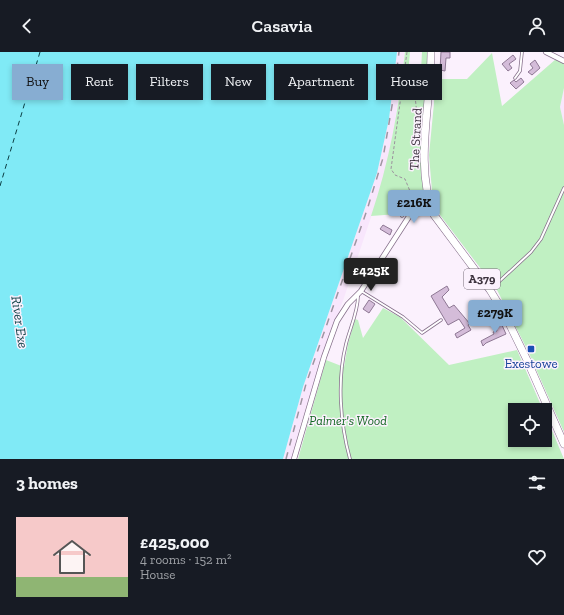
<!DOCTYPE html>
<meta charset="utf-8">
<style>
:root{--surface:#171b24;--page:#242831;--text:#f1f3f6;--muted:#9ea1a6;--line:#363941;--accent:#87add2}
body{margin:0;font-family:"Zilla Slab",serif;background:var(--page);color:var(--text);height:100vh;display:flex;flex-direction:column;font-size:15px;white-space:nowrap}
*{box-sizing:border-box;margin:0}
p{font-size:13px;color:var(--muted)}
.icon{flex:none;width:22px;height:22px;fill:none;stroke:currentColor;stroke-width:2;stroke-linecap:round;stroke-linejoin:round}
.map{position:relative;height:407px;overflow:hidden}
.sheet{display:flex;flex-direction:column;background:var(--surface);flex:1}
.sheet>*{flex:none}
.top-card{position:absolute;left:12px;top:12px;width:540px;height:36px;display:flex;gap:8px}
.tools{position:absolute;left:508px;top:351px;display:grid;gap:8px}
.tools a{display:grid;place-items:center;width:44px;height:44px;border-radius:0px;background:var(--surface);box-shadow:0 2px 6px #0003;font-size:20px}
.price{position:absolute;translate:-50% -34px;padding:0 9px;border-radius:4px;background:var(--accent);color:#111;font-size:13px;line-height:26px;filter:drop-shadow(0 1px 2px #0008)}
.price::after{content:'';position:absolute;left:50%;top:24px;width:12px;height:9px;margin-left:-6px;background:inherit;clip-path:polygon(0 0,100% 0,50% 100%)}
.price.active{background:#222;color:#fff}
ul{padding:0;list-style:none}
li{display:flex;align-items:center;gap:12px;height:100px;padding:0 16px}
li+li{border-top:1px solid var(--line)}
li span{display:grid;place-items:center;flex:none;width:112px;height:80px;border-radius:0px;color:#555}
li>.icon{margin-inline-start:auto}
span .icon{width:48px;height:48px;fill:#fffc;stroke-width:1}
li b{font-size:17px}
h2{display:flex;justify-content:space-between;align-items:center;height:48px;padding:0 16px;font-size:17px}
.tag{padding:0 14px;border-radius:0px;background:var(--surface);box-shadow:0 2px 6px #0003;font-size:14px;line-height:36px}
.tag.active{background:var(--accent);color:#111}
header{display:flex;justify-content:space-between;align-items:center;height:52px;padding:0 16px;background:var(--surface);font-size:18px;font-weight:600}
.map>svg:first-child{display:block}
</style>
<header><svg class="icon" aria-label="back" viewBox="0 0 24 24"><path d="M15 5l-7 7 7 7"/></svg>Casavia<svg class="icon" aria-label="person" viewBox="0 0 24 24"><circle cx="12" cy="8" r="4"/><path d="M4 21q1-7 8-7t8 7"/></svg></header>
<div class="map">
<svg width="564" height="407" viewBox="0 0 564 407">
<rect width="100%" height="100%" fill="#fbf1fd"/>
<path fill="#f8e6fc" d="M397,0H405L394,77L384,126L344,246L324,299L299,378L292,407H283L303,335L377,121L389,67Z
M564,36V73L560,55Z"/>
<path fill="#c0f0c2" d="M405,0H410L407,34L420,37L422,0H428L427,46L420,105L426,145L402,153L398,162L371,164C389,111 399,56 405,0Z
M492,1L502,54L556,7L564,11V36L560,55L564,73V380L528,299L497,238L440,163L432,139L429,103L434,51V27H467Z
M383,256L400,265L449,313L517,298L543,358H515V388H545V362L564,407H298L326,308L344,315L348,292L355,267L358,268L363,286Z"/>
<path fill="#80eaf6" d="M0,0H397L389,67L377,121L303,335L283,407H0Z"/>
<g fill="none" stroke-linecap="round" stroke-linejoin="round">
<path stroke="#0c3f44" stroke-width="1" stroke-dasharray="5 4" stroke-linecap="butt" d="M0,134L40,0"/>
</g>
<path fill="#d4bcd9" stroke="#8e7894" d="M441,0H450V6H446L445,19L440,18Z
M513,3L516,7L509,12L512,16L508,19L502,12Z
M535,8L540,16L532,23L528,20L533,16L530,12Z
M521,26L524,30L516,37L510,31L514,28L516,30Z
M383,173L392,178L390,183L380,177Z
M447,234L449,238L442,245L449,256L454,253L470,272L468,273L471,278L457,286L455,282L465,276L459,267L448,273L431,244Z
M369,248L375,252L369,261L363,257Z
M501,271L506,282L486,291L483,294L481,289L494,282L493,280L497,279L495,274Z"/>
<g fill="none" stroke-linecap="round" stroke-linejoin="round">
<g stroke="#86708b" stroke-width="3.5">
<path id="service" d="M515,26L520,19L522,0
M402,164L407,155L413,153L417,155
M491,237L531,200L541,187L564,136
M361,239L403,265L422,281L441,268
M350,407C340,371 337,328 346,292C350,276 358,260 358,244"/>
</g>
<g stroke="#86708b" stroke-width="6">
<path id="minor" d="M546,0L564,9
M294,407L324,305L337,269L348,252L361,239L412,160L417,155L429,150"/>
</g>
<g stroke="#86708b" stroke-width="8">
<path id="primary" d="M431,0C431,52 414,114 434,163L490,238L504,261L527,308L564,392"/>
</g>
<path stroke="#9c929e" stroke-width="1" stroke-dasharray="3 2" stroke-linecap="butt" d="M407,0L391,117L395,123L405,127L414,149
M414,34L417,63"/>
<use href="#service" stroke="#fff" stroke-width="2"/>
<use href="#minor" stroke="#fff" stroke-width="4.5"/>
<use href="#primary" stroke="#fff" stroke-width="7"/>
<path stroke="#9f95a1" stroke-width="1.5" stroke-dasharray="7 7" stroke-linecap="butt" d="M286,407L306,332L367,158L383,106L393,48L399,0"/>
</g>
<rect fill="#1a4fb4" stroke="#fbf1fd" stroke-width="1.5" x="527" y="293" width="8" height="8" rx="2"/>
<g text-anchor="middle" stroke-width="3" stroke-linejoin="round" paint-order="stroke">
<rect fill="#fbf1fd" stroke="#756b77" stroke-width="1" x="464" y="217" width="36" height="20" rx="3"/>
<g font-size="12" font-weight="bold" fill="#3c323e">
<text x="482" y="231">A379</text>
</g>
<g font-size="13" fill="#3c323e" stroke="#fbf1fd">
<text transform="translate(415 87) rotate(-87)" y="5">The Strand</text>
</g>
<g font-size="13" fill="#164399" stroke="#fbf1fd">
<text x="531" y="316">Exestowe</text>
</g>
<g font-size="13" font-style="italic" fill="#136822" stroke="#fbf1fd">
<text x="348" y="373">Palmer's Wood</text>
</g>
<g font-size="14" font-style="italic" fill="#0c3f44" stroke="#fbf1fd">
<text transform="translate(20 270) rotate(82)" y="5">River Exe</text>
</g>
</g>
</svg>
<div class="tools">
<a><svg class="icon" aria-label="locate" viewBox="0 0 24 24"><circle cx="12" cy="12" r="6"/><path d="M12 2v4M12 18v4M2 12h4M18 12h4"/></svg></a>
</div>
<b class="price" style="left:414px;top:172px">£216K</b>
<b class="price active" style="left:371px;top:240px">£425K</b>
<b class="price" style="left:495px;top:282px">£279K</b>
<div class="top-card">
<a class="tag active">Buy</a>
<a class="tag">Rent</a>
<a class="tag">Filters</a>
<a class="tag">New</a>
<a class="tag">Apartment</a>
<a class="tag">House</a>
</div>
</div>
<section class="sheet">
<h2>3 homes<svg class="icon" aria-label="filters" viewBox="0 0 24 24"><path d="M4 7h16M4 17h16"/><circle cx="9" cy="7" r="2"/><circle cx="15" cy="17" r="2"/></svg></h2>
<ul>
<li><span style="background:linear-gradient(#f6c9c9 75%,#8fb573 0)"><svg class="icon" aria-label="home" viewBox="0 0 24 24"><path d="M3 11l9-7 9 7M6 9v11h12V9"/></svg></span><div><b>£425,000</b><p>4 rooms · 152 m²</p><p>House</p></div><svg class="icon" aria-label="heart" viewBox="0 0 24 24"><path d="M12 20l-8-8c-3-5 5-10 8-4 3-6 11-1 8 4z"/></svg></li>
</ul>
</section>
